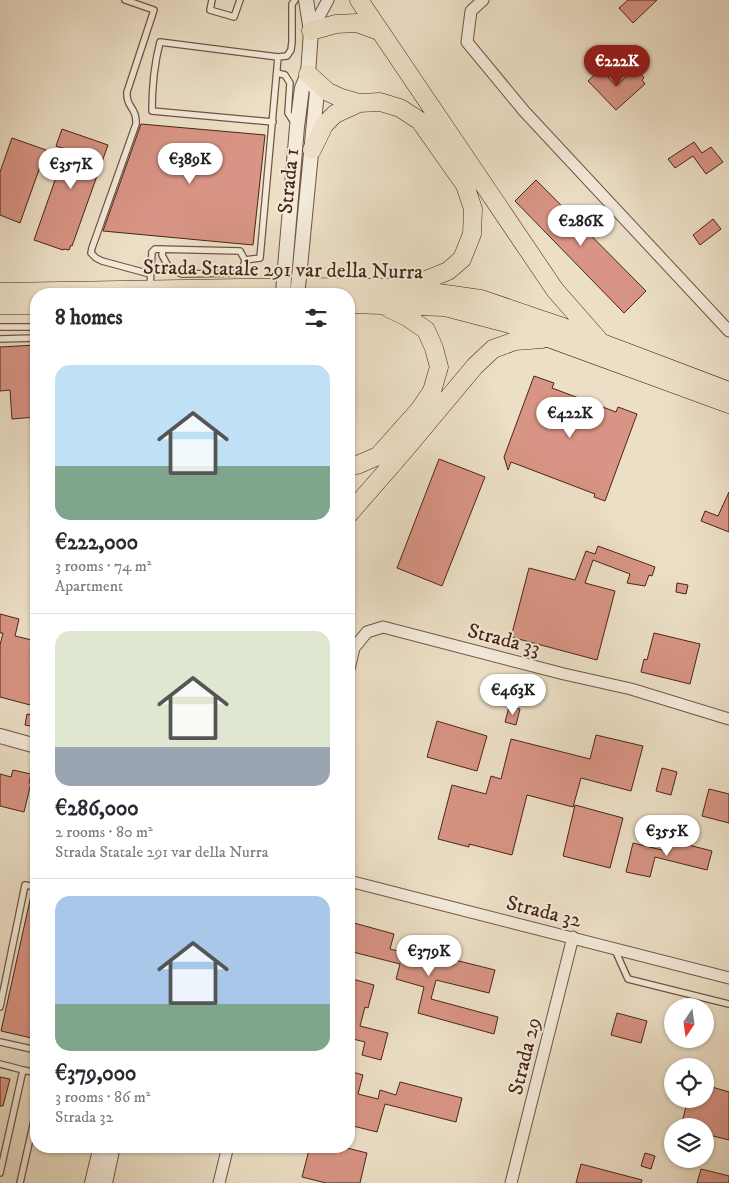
<!DOCTYPE html>
<meta charset="utf-8">
<style>
:root{--surface:#fff;--page:#f2f2f3;--text:#2b2b33;--muted:#7c7c81;--line:#e1e1e2;--accent:#8f2418}
body{margin:0;font-family:"IM FELL DW Pica",serif;background:var(--page);color:var(--text);height:100vh;display:flex;flex-direction:column;font-size:19px;white-space:nowrap}
*{box-sizing:border-box;margin:0}
p{font-size:16px;color:var(--muted)}
.icon{flex:none;width:28px;height:28px;fill:none;stroke:currentColor;stroke-width:2;stroke-linecap:round;stroke-linejoin:round}
.map{position:relative;flex:1;overflow:hidden}
.drawer{position:absolute;left:30px;top:288px;width:325px;height:865px;display:flex;flex-direction:column;background:var(--surface);border-radius:20px;box-shadow:0 1px 4px #0004}
.drawer>*{flex:none}
.needle{width:32px;rotate:193deg}
.buttons{position:absolute;left:664px;top:998px;display:grid;gap:10px}
.buttons a{display:grid;place-items:center;width:50px;height:50px;border-radius:50%;background:var(--surface);box-shadow:0 1px 4px #0004;font-size:25px}
.price{position:absolute;translate:-50% -42px;padding:0 11px;border-radius:18px;background:#fff;color:#222;font-size:16px;line-height:32px;filter:drop-shadow(0 1px 2px #0008)}
.price::after{content:'';position:absolute;left:50%;top:30px;width:15px;height:11px;margin-left:-8px;background:inherit;clip-path:polygon(0 0,100% 0,50% 100%)}
.price.on{background:var(--accent);color:#fff}
ul{padding:0;list-style:none}
li{display:grid;align-content:center;gap:10px;height:265px;padding:0 25px}
li+li{border-top:1px solid var(--line)}
li span{display:grid;place-items:center;height:155px;border-radius:15px;color:#555}
li>.icon{margin-inline-start:auto}
span .icon{width:90px;height:90px;fill:#fffc;stroke-width:1}
li b{font-size:21px}
h2{display:flex;justify-content:space-between;align-items:center;height:60px;padding:0 25px;font-size:21px}
.map>svg:first-child{display:block}
</style>
<div class="map">
<svg width="729" height="1183" viewBox="0 0 729 1183">
<rect width="100%" height="100%" fill="#ecdfc6"/>
<filter id="stains"><feTurbulence type="fractalNoise" baseFrequency=".004" numOctaves="4"/><feColorMatrix values="0 0 0 0 .2 0 0 0 0 .09 0 0 0 0 .02 0 0 0 .5 -.17"/></filter>
<radialGradient id="worn" r=".72"><stop offset=".6" stop-color="#630" stop-opacity="0"/><stop offset="1" stop-color="#630" stop-opacity=".3"/></radialGradient>
<path fill="#d89484" stroke="#492616" d="M628,0H657L633,23L619,8Z
M635,68L644,78L642,80L645,84L616,110L588,81L601,69L616,86Z
M141,124L265,135L253,245L103,231Z
M62,129L108,145L72,246L71,245L69,250L64,249L63,250L34,240L66,149L56,146Z
M12,138L46,150L20,223L0,215V172Z
M694,142L702,153L711,147L723,162L706,174L693,156L675,168L668,159Z
M536,180L646,291L624,313L515,201Z
M713,219L721,229L700,245L693,235Z
M36,345V417L12,419L10,390L0,391V347Z
M534,376L554,383L552,388L616,412L618,407L637,414L605,501L594,497L595,494L511,462L508,470L504,457Z
M439,459L485,477L442,586L397,568Z
M729,492V532L701,521L705,511L718,516Z
M598,546L655,567L652,576L649,575L645,586L627,583L630,574L593,560L585,583L615,591L597,660L511,637L529,568L575,580L586,551L595,554Z
M677,583L688,585L686,594L676,592Z
M0,614L19,619L15,636L36,641V680L30,705L0,697V645L3,633H0Z
M654,633L700,644L690,684L641,672L644,659L647,660Z
M509,707L520,709L516,725L505,722Z
M27,714L36,716L35,727L25,725Z
M437,721L487,736L477,771L427,757Z
M596,735L643,746L631,791L581,778L573,807L527,795L512,855L469,844V847L438,839L452,785L486,794L491,776L501,779L511,739L590,759Z
M662,768L677,772L671,795L656,791Z
M13,770L31,774L29,783H31L24,812L0,806V774L11,777Z
M709,789L729,794V823L702,816Z
M575,805L623,818L610,868L563,856Z
M669,840L712,851L707,870L655,857L650,877L626,872L633,843L666,851Z
M32,891L36,892V1039L1,1031Z
M354,923L394,934L390,949L454,965L455,960L495,970L489,993L436,980L431,999L498,1017L494,1034L418,1013L424,987L396,979L400,964L349,951V942Z
M349,978L374,985L368,1008L365,1007L360,1026L388,1033L381,1060L362,1055L365,1042L349,1038Z
M617,1013L647,1021L641,1043L611,1035Z
M349,1071L363,1075L358,1094L378,1099L380,1090L396,1095L400,1082L462,1098L456,1122L385,1104L377,1132L349,1125Z
M0,1077L10,1079L3,1106H0Z
M705,1085L729,1092V1140L705,1134V1126H681L688,1099H705Z
M310,1146L331,1151L332,1146H339L367,1153L360,1183H326L302,1177Z
M645,1153L655,1156L651,1169L641,1166Z
M581,1164L642,1180L641,1183H576Z
M701,1169L729,1176V1183H697Z"/>
<g fill="none" stroke-linecap="round" stroke-linejoin="round">
<g stroke="#725442" stroke-width="8">
<path id="service" d="M125,0L154,10L127,92C126,108 137,107 136,124L92,248L91,253L96,258L102,261L150,274
M212,0L210,10L234,17L240,0
M277,73L285,75L290,83L288,113L295,124
M273,122L152,111C152,87 154,65 160,42L278,57L287,56L291,50L292,42V4L295,0
M163,249L162,255L169,268L182,274L242,273L245,260
M150,287L152,252L155,249L240,251L245,260L260,258L278,57
M0,327H36
M0,339L36,338
M615,950L628,979L729,1004
M0,1007L25,885L36,887
M0,1042L36,1050
M0,1064L23,1070
M0,1173L23,1070L36,1073
M20,1183L36,1112"/>
</g>
<g stroke="#725442" stroke-width="13">
<path id="minor" d="M483,0L471,11L467,42L524,111L729,331
M311,31L328,0
M349,669L354,648L367,632L383,627L564,674L631,689L729,719
M349,881L729,978
M219,1183L228,1146
M511,1183L573,937"/>
</g>
<g stroke="#725442" stroke-width="16">
<path id="tertiary" d="M299,278L317,91L310,77
M284,279L297,127L302,88L308,74L311,31L306,0
M0,736L36,746
M92,1183L101,1146
M105,1183L113,1146"/>
</g>
<g stroke="#492616" stroke-width="19">
<path id="primary" d="M359,0L555,290L598,339
M311,31L336,24L357,23L379,31
M308,74L328,92L341,98L359,103
M312,150L324,125L335,114L359,103L380,102L400,108L420,121L465,185L473,209L472,234L462,259L448,271L426,280L405,286
M0,292L310,287L395,288L417,290L481,299L563,327L602,343L729,391
M349,304L445,307L510,324L729,404
M0,305H36
M349,465H357L378,456L419,410L432,391L439,367L434,348L426,330L407,317L388,308
M349,514L403,452L475,366L493,349L515,341L542,339"/>
</g>
<use href="#service" stroke="#f3eada" stroke-width="5.5"/>
<use href="#minor" stroke="#f3eada" stroke-width="11"/>
<use href="#tertiary" stroke="#f3eada" stroke-width="14"/>
<use href="#primary" stroke="#ecdfc6" stroke-width="18"/>
<g stroke="#725442" stroke-width="16" stroke-linecap="butt">
<path id="tertiary-bridge" d="M283,294L284,279
M297,294L299,278"/>
</g>
<use href="#tertiary-bridge" stroke="#f3eada" stroke-width="14"/>
</g>
<g text-anchor="middle" stroke-width="4" stroke-linejoin="round" paint-order="stroke">
<g font-size="21" fill="#492616" stroke="#f3eada">
<text transform="translate(288 181) rotate(-84)" y="7">Strada 1</text>
<text transform="translate(283 269) rotate(1)" y="7">Strada Statale 291 var della Nurra</text>
<text transform="translate(504 639) rotate(15)" y="7">Strada 33</text>
<text transform="translate(544 911) rotate(14)" y="7">Strada 32</text>
<text transform="translate(524 1056) rotate(-76)" y="7">Strada 29</text>
</g>
</g>
<rect width="100%" height="100%" filter="url(#stains)"/>
<rect width="100%" height="100%" fill="url(#worn)"/>
</svg>
<div class="buttons">
<a><svg class="needle" viewBox="-14 -14 28 28"><path d="M0-13l5 13h-10z" fill="#e53935"/><path d="M0 13l5-13h-10z" fill="#7c7c81"/></svg></a>
<a><svg class="icon" aria-label="locate" viewBox="0 0 24 24"><circle cx="12" cy="12" r="6"/><path d="M12 2v4M12 18v4M2 12h4M18 12h4"/></svg></a>
<a><svg class="icon" aria-label="layers" viewBox="0 0 24 24"><path d="M12 4l9 5-9 5-9-5zM3 14l9 5 9-5"/></svg></a>
</div>
<b class="price on" style="left:617px;top:87px">€222K</b>
<b class="price" style="left:190px;top:185px">€389K</b>
<b class="price" style="left:71px;top:190px">€357K</b>
<b class="price" style="left:581px;top:247px">€286K</b>
<b class="price" style="left:570px;top:439px">€422K</b>
<b class="price" style="left:513px;top:716px">€463K</b>
<b class="price" style="left:667px;top:857px">€355K</b>
<b class="price" style="left:429px;top:977px">€379K</b>
<section class="drawer">
<h2>8 homes<svg class="icon" aria-label="filters" viewBox="0 0 24 24"><path d="M4 7h16M4 17h16"/><circle cx="9" cy="7" r="2"/><circle cx="15" cy="17" r="2"/></svg></h2>
<ul>
<li><span style="background:linear-gradient(#bfe0f5 65%,#7fa58c 0)"><svg class="icon" aria-label="home" viewBox="0 0 24 24"><path d="M3 11l9-7 9 7M6 9v11h12V9"/></svg></span><div><b>€222,000</b><p>3 rooms · 74 m²</p><p>Apartment</p></div></li>
<li><span style="background:linear-gradient(#dfe7d0 75%,#9aa5b1 0)"><svg class="icon" aria-label="home" viewBox="0 0 24 24"><path d="M3 11l9-7 9 7M6 9v11h12V9"/></svg></span><div><b>€286,000</b><p>2 rooms · 80 m²</p><p>Strada Statale 291 var della Nurra</p></div></li>
<li><span style="background:linear-gradient(#a9c7e8 70%,#7fa58c 0)"><svg class="icon" aria-label="home" viewBox="0 0 24 24"><path d="M3 11l9-7 9 7M6 9v11h12V9"/></svg></span><div><b>€379,000</b><p>3 rooms · 86 m²</p><p>Strada 32</p></div></li>
</ul>
</section>
</div>
